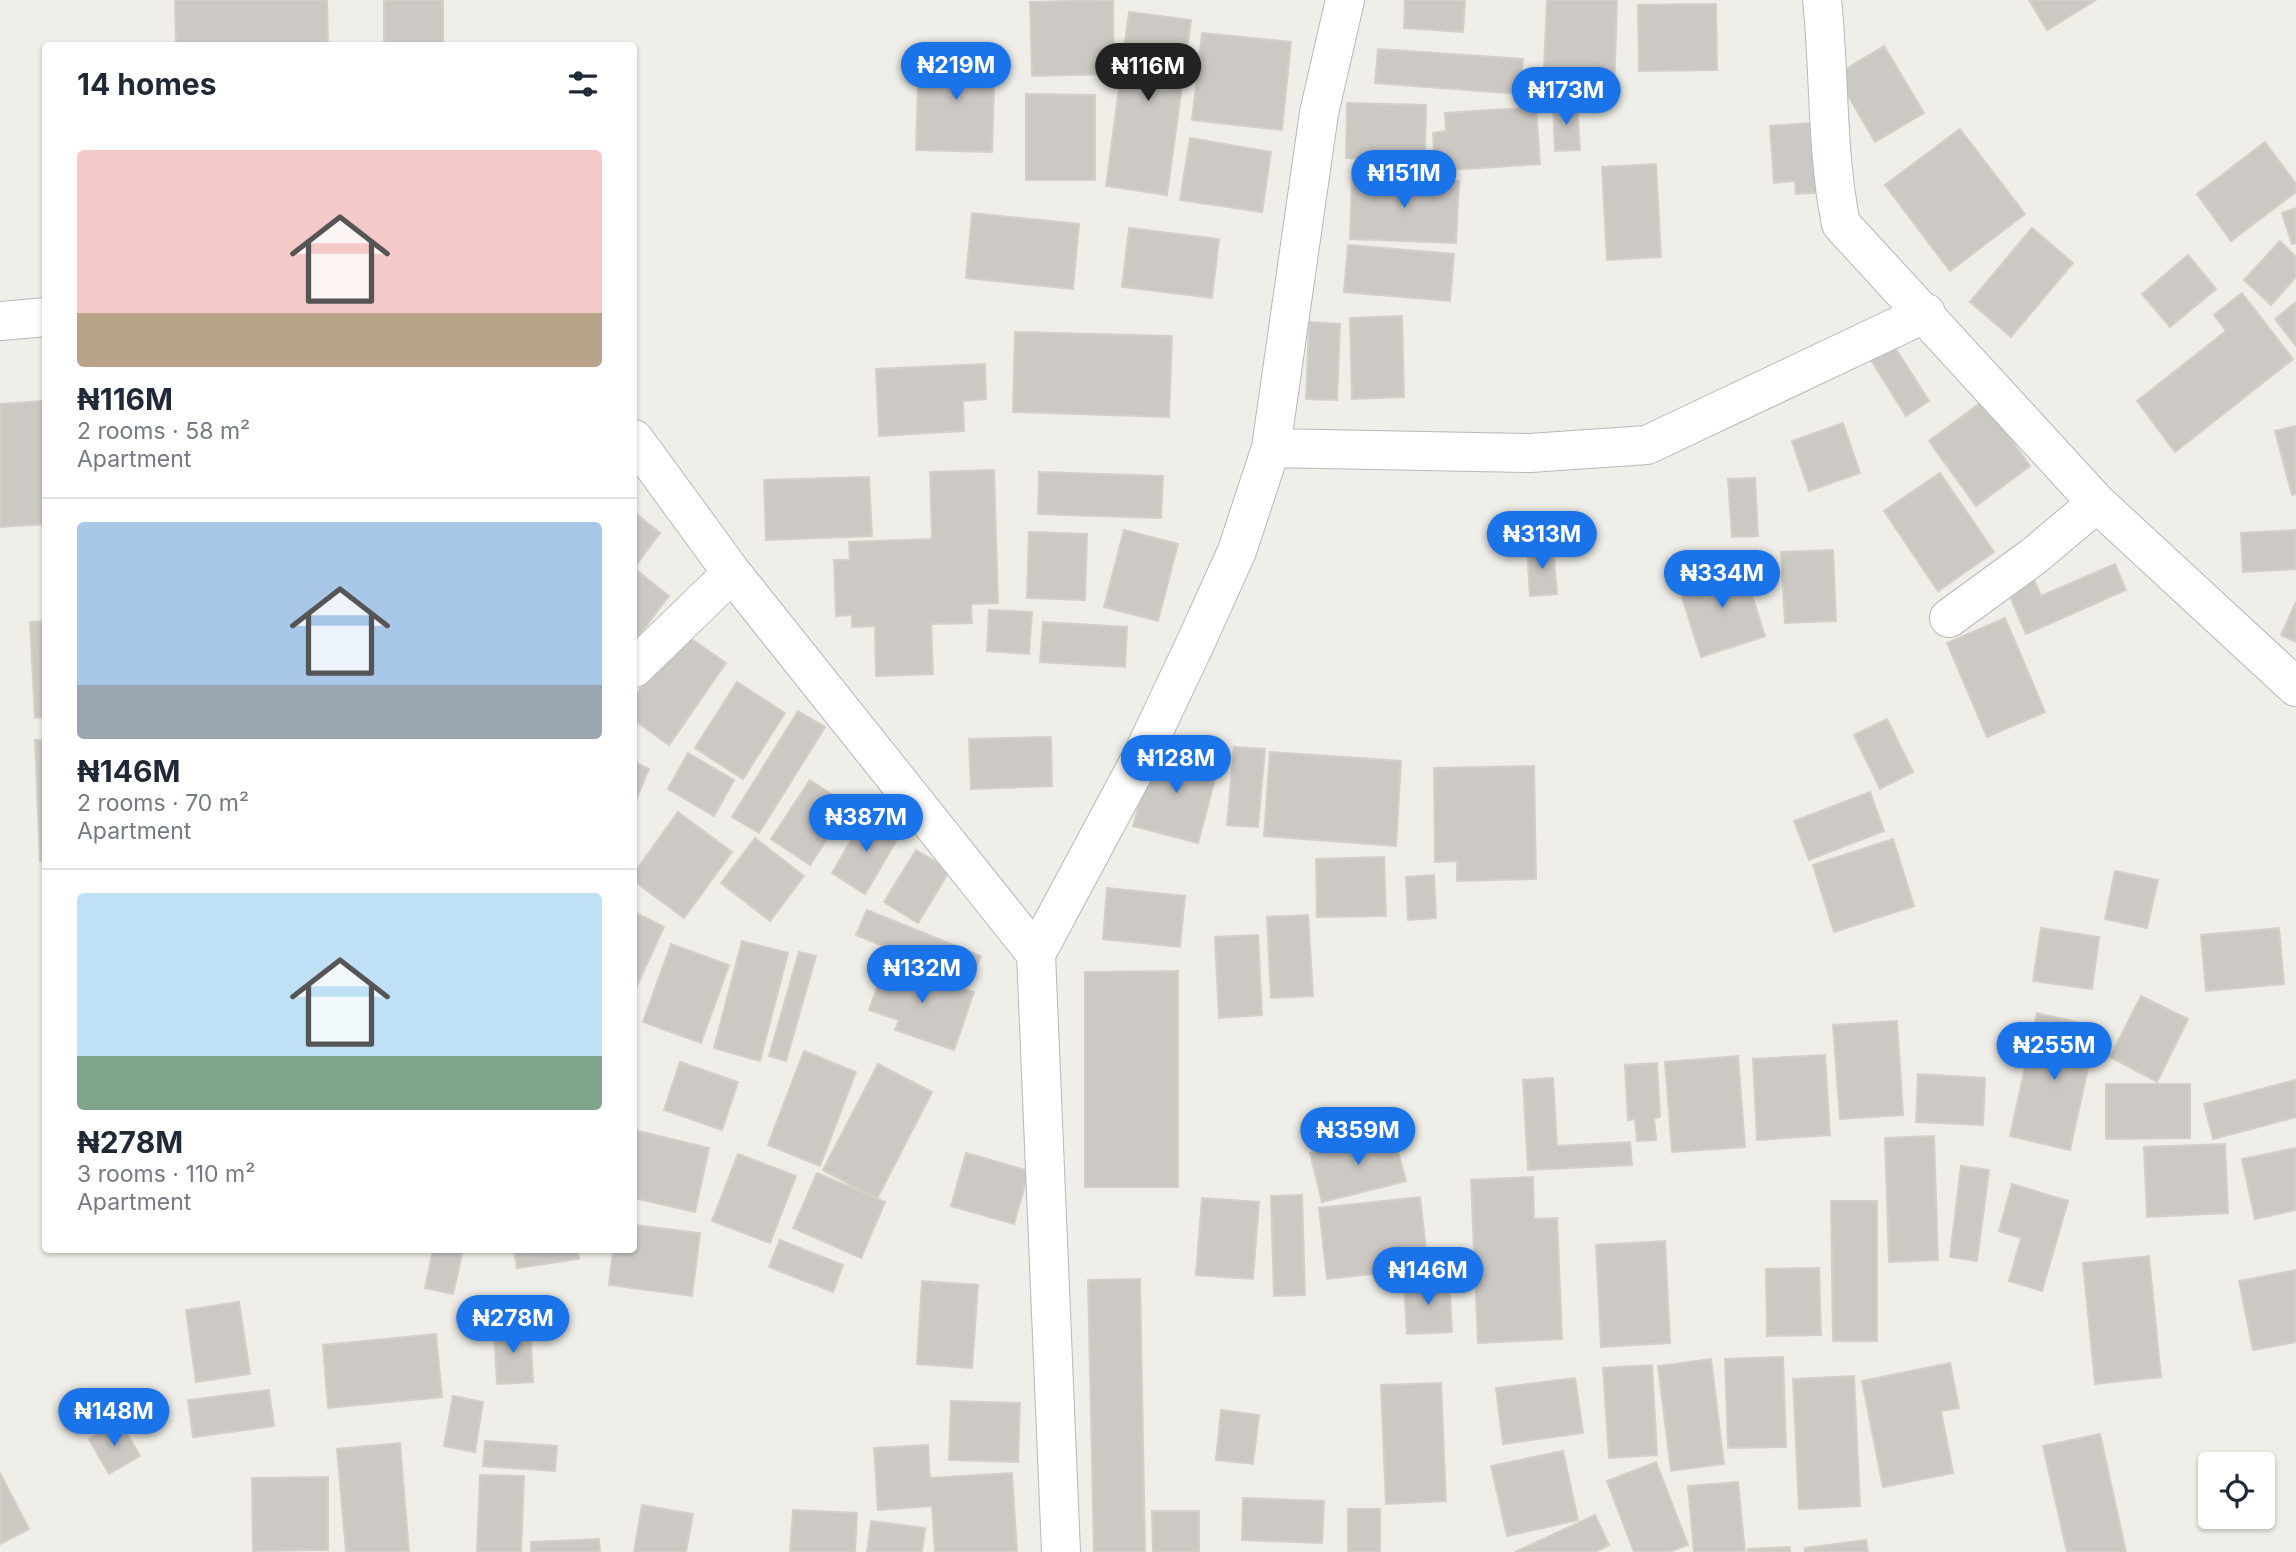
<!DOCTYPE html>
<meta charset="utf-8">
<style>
:root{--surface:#fff;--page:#f2f2f3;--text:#1f2937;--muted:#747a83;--line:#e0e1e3;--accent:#1a73e8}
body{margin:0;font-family:Inter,sans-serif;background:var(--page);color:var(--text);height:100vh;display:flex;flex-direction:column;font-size:26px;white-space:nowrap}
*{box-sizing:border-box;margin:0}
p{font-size:23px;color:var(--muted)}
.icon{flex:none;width:38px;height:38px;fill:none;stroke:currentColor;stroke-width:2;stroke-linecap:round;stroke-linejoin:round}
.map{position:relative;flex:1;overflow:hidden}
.panel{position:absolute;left:42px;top:42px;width:595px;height:1211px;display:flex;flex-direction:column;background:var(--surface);border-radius:7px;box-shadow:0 2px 5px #0004}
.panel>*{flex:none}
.tools{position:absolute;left:2198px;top:1452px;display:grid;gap:14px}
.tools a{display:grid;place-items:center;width:77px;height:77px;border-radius:7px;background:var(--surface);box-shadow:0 2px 5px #0004;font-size:35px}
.price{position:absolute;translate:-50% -60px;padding:0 16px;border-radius:24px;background:var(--accent);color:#fff;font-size:23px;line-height:46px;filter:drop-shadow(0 2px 4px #0008)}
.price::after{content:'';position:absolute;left:50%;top:42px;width:21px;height:16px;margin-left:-10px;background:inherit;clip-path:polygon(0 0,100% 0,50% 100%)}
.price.on{background:#222;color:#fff}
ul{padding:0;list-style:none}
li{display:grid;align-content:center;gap:14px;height:371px;padding:0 35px}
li+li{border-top:2px solid var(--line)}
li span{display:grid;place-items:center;height:217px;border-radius:7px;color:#555}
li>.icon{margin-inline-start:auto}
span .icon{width:126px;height:126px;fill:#fffc;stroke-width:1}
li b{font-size:30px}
h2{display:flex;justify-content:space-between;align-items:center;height:84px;padding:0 35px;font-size:30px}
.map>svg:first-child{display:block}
</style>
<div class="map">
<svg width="2296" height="1552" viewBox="0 0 2296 1552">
<rect width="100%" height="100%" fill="#f0eee8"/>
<path fill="#ccc9c4" stroke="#d5d0c6" stroke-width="2" d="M175,0H327L328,46H176Z
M384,0H443V46H384Z
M1113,0L1114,74L1032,76L1030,2Z
M1405,0H1465L1463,32L1404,28Z
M1547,0H1617L1614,95L1543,92Z
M2029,0H2096L2047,30Z
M1716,4L1717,70L1639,71L1638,5Z
M1129,12L1191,20L1167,195L1106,186Z
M1202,33L1291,42L1282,130L1192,120Z
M1884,46L1924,113L1875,142L1836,75Z
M1378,49L1523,59L1520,94L1375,83Z
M919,53L995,55L992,152L916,150Z
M1026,94L1095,95V180H1026Z
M1577,102L1580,150L1555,151L1553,103Z
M1347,103L1426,105L1425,161L1346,158Z
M1536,107L1540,164L1435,171L1433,133L1446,131L1445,113Z
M1822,122L1827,192L1796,194L1795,181L1774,183L1770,126Z
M1960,129L2025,214L1950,271L1885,185Z
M1190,138L1271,152L1262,212L1180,200Z
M2265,142L2296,184V192L2231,241L2197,194Z
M1656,164L1661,257L1607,260L1602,167Z
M1352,176L1459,181L1456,243L1350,239Z
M2296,208V243L2292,244L2282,213Z
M972,213L1079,224L1073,289L966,278Z
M1129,228L1219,239L1212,298L1122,287Z
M2032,228L2073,263L2011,337L1970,302Z
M2280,241L2296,257V277L2271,305L2244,280Z
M1348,245L1454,254L1450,301L1344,292Z
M2188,255L2216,289L2170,327L2142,294Z
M2242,293L2293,359L2175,452L2137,401L2226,331L2214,315Z
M2296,302V346L2275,319Z
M1402,316L1404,397L1352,399L1350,318Z
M1309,322L1340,324L1337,400L1306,399Z
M1015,332L1172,336L1169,417L1013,412Z
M1892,343L1929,401L1906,416L1869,357Z
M985,364L986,399L963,401L964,431L879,436L876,369Z
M43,401L46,524L0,527V404Z
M1983,401L2030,466L1976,506L1929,441Z
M1843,423L1860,473L1809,491L1792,441Z
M2296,426V494L2292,495L2275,431Z
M994,470L998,603L971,604L972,623L931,624L933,674L876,676L875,626L852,627V615L836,616L834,560H850L849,542L932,539L930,472Z
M1039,472L1163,476L1161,518L1038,514Z
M1940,473L1994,552L1938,591L1884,511Z
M869,477L872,536L766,540L764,480Z
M1755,478L1758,536L1732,537L1728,479Z
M634,512L660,533L634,568Z
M1124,530L1178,544L1158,621L1104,607Z
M2296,530V569L2243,572L2241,533Z
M1029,532L1087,534L1085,600L1027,598Z
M1553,546L1557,594L1530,596L1527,548Z
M1833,550L1836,621L1785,623L1781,552Z
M1742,564L1765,636L1701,657L1678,585Z
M2115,564L2126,590L2026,634L2008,592L2034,580L2041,596Z
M634,568L669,596L634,642Z
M2296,602V642L2281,635Z
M989,610L1032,612L1029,654L987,651Z
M2005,618L2045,712L1987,737L1947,643Z
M46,621V717L35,718L30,622Z
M1043,622L1127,627L1125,667L1040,662Z
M680,631L726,663L669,745L634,720V698Z
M737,682L785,713L743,779L695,748Z
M798,711L825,727L759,833L732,817Z
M1887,719L1913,772L1880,789L1854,735Z
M1051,737L1052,786L971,789L969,739Z
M35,740H46V861H40Z
M1155,747L1219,764L1198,843L1133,826Z
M1234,747L1265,749L1258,827L1227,825Z
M1270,752L1401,761L1396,846L1264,836Z
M688,753L734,780L714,816L668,789Z
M634,762L649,769L634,804Z
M1534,766L1536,879L1457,881V861L1435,862L1434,768Z
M810,780L849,806L810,865L771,839Z
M1870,792L1884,831L1809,860L1794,821Z
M678,812L732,852L684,918L634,881V873Z
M866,815L899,836L865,894L832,873Z
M755,838L804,876L770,921L721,883Z
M1893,839L1914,906L1834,932L1813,865Z
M916,850L950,870L918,923L884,902Z
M1384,857L1386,916L1317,917L1316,859Z
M2115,871L2158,880L2147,928L2105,919Z
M1434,875L1436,918L1408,920L1406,877Z
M1107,888L1185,896L1180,947L1103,939Z
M867,910L981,956L970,982L856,935Z
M634,912L664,927L634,992Z
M1308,915L1313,996L1271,998L1267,917Z
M2041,928L2099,937L2092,989L2033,981Z
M2279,928L2284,984L2206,991L2201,935Z
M1258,935L1262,1015L1219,1018L1215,937Z
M742,941L788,953L760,1061L714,1048Z
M671,944L729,965L701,1043L643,1022Z
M799,952L816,956L786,1061L769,1056Z
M886,962L974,992L954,1050L895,1030L899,1020L869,1010Z
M1178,971V1187H1085V972Z
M2141,996L2188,1019L2157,1082L2110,1057Z
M2037,1013L2097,1027L2070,1150L2010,1136Z
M1897,1021L1903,1115L1840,1119L1833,1025Z
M804,1051L856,1072L820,1166L768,1145Z
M1825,1055L1830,1135L1757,1140L1753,1059Z
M1738,1056L1745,1147L1672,1152L1665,1062Z
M680,1062L738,1082L722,1130L664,1110Z
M1657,1063L1660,1117L1654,1118L1656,1140L1637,1141L1635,1119L1628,1120L1625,1065Z
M878,1064L932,1092L877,1199L823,1170Z
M1918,1074L1985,1078L1983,1125L1916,1122Z
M1553,1078L1557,1146L1630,1142L1632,1165L1528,1170L1523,1080Z
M2296,1080V1117L2213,1139L2204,1104Z
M2106,1084H2190V1138L2106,1139Z
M634,1130L709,1148L695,1212L634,1198Z
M1393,1132L1406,1181L1322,1202L1310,1153Z
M1934,1136L1938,1260L1889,1262L1885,1138Z
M2225,1144L2228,1213L2147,1217L2144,1147Z
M2296,1148V1210L2255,1219L2242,1159Z
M966,1153L1029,1171L1014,1224L951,1206Z
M738,1154L796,1176L770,1243L712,1221Z
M1961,1166L1989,1170L1977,1261L1950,1257Z
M817,1173L885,1202L861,1258L793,1228Z
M1533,1177L1534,1219L1557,1218L1562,1339L1478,1343L1471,1180Z
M2012,1184L2068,1201L2042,1291L2009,1281L2021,1238L1999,1231Z
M1302,1195L1305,1295L1274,1296L1271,1196Z
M1420,1197L1428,1268L1327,1279L1319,1208Z
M1202,1198L1259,1202L1253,1279L1196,1275Z
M1831,1201H1877V1341H1833Z
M634,1225L700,1233L692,1296L609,1285L613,1250H634Z
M780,1240L843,1265L833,1292L769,1267Z
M1665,1241L1670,1343L1601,1347L1596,1245Z
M433,1250H463L453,1294L425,1288Z
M514,1250H578L579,1259L517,1268Z
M2149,1256L2161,1377L2095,1384L2083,1263Z
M1819,1268L1821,1335L1767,1336L1766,1269Z
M2296,1270V1342L2253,1350L2239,1281Z
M1140,1279L1145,1552H1094L1088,1280Z
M1449,1279L1452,1332L1407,1334L1404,1282Z
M922,1281L978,1285L972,1368L917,1364Z
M239,1302L250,1374L196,1382L186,1310Z
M530,1326L533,1382L497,1384L494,1328Z
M436,1334L442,1397L328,1408L323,1345Z
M1783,1357L1786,1447L1728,1448L1725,1359Z
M1711,1359L1724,1464L1671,1471L1658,1366Z
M1950,1363L1959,1408L1941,1411L1953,1473L1883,1487L1862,1381Z
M1652,1365L1657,1455L1609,1458L1603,1368Z
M1854,1376L1860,1506L1799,1509L1793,1379Z
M1575,1378L1583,1433L1503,1444L1496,1388Z
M1441,1383L1446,1501L1386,1504L1381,1385Z
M269,1390L274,1426L193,1437L188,1400Z
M453,1396L483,1402L475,1452L444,1446Z
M951,1401L1020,1403L1018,1462L949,1460Z
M1221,1410L1259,1415L1253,1464L1216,1460Z
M120,1421L140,1456L109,1474L89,1439Z
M2100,1434L2126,1552H2067L2043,1446Z
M485,1441L557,1446L555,1471L483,1466Z
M400,1443L409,1552H346L337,1449Z
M928,1445L930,1478L1012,1473L1017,1552H935L932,1506L878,1510L874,1448Z
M1563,1451L1578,1520L1507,1536L1491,1466Z
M1656,1462L1688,1545L1669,1552H1634L1607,1481Z
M0,1473L29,1529L0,1544Z
M480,1475L524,1476L521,1552H477Z
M328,1477V1550L253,1551L252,1478Z
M1738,1482L1745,1552H1694L1688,1486Z
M1243,1498L1324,1501L1322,1543L1242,1540Z
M642,1505L693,1514L686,1552H634Z
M1348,1509H1380V1552H1348Z
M793,1510L857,1513L855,1552H790Z
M1152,1511H1199V1552H1153Z
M1595,1515L1609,1545L1595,1552H1515Z
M871,1521L925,1528L922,1552H867Z
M599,1539L600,1552H531V1542Z
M1866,1540L1868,1552H1805V1548Z
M1790,1547V1552H1748V1549Z"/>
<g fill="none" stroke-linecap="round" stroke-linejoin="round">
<g stroke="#b5b8bb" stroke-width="40">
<path id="minor" d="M1822,0C1830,75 1826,150 1841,224L2097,503L2296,687
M0,321L46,317
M634,439L732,573L1036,954L1061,1552
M1271,448L1530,453L1647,445L1926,313
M1949,618L2034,556L2097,503
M634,668L732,573
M1036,954L1141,758L1195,644L1237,551L1271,448L1319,113L1345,0"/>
</g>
<use href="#minor" stroke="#fff" stroke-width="38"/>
</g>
</svg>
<div class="tools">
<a><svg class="icon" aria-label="locate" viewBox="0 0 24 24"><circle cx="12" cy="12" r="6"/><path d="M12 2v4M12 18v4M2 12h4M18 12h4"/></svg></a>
</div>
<b class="price" style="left:956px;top:102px">₦219M</b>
<b class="price on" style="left:1148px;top:103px">₦116M</b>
<b class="price" style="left:1566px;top:127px">₦173M</b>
<b class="price" style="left:1404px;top:210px">₦151M</b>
<b class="price" style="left:1542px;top:571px">₦313M</b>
<b class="price" style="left:1722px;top:610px">₦334M</b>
<b class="price" style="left:1176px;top:795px">₦128M</b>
<b class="price" style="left:866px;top:854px">₦387M</b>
<b class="price" style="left:922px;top:1005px">₦132M</b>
<b class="price" style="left:2054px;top:1082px">₦255M</b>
<b class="price" style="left:1358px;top:1167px">₦359M</b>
<b class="price" style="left:1428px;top:1307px">₦146M</b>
<b class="price" style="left:513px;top:1355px">₦278M</b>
<b class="price" style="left:114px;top:1448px">₦148M</b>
<section class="panel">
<h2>14 homes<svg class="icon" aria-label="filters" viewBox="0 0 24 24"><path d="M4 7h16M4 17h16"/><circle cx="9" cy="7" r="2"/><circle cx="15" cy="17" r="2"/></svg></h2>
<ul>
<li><span style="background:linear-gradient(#f6c9c9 75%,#b9a48a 0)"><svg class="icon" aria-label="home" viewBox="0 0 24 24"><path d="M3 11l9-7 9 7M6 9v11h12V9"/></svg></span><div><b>₦116M</b><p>2 rooms · 58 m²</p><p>Apartment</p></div></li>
<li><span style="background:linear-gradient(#a9c7e8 75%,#9aa5b1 0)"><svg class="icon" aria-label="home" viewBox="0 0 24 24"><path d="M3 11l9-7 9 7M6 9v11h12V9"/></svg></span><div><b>₦146M</b><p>2 rooms · 70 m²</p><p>Apartment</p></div></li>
<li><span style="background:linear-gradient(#bfe0f5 75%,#7fa58c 0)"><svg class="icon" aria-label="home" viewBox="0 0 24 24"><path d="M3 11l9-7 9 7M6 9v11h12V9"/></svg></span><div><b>₦278M</b><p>3 rooms · 110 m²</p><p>Apartment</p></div></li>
</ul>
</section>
</div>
